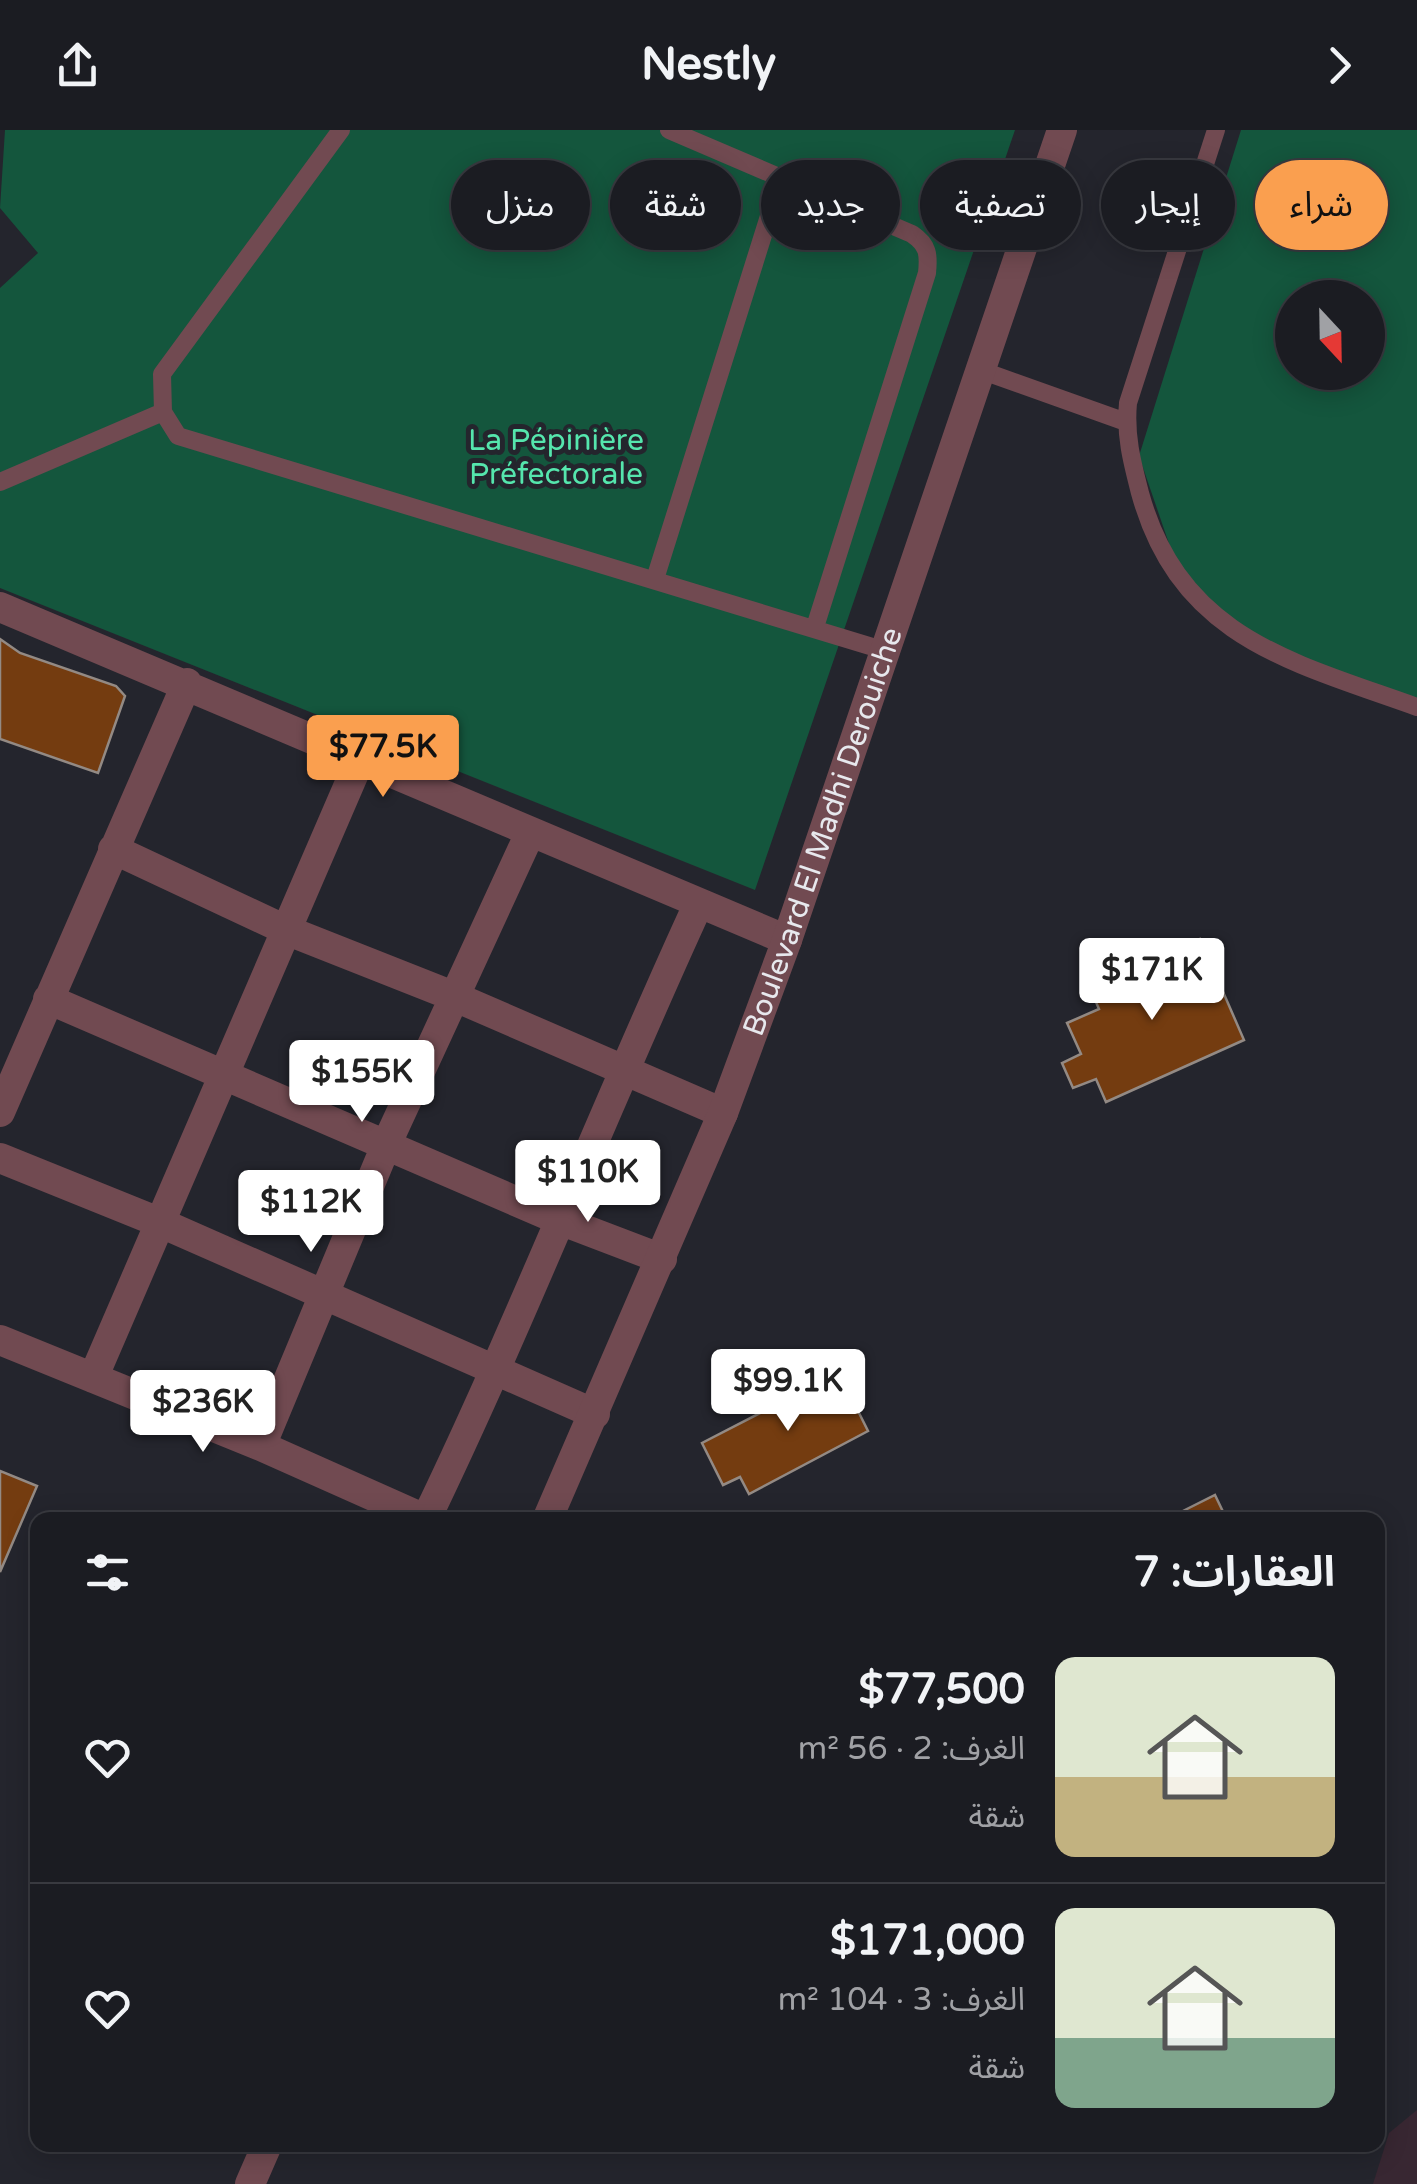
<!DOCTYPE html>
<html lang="ar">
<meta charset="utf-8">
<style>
:root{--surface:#1b1c22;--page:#28292f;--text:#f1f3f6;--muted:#a0a1a5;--line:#393a40;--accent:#fa9f4f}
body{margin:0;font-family:"Varela Round","Noto Sans Arabic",sans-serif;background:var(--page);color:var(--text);direction:rtl;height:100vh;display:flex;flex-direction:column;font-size:38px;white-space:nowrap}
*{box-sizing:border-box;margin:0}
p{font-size:32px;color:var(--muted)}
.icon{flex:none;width:55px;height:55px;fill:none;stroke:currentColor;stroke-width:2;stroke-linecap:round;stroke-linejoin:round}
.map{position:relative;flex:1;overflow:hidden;direction:ltr}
.panel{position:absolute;left:30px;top:1382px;width:1355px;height:640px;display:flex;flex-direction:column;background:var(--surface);border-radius:20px;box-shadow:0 5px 25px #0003,0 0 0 2px var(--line);direction:rtl}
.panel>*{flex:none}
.hud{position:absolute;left:30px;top:30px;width:1358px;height:90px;direction:rtl;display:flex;gap:20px}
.needle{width:65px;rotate:158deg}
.buttons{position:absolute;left:1275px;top:150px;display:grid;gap:20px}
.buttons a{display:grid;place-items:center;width:110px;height:110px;border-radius:50%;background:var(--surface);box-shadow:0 5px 25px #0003,0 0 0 2px var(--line);font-size:50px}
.price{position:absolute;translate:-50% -85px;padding:0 22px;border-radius:10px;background:#fff;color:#222;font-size:32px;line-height:65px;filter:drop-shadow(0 2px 5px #0008)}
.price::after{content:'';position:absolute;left:50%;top:60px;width:30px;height:22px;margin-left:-15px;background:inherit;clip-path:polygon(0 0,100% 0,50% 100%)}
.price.active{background:var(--accent);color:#111}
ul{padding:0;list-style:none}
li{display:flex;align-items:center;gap:30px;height:250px;padding:0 50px}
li+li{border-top:2px solid var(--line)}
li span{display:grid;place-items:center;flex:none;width:280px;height:200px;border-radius:20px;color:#555}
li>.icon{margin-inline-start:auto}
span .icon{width:120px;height:120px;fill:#fffc;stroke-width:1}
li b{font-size:42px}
h2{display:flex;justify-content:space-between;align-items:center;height:120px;padding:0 50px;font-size:42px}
.pill{padding:0 35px;border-radius:45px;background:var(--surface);box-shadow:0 5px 25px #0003,0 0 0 2px var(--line);font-size:35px;line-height:90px}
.pill.active{background:var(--accent);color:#111}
header{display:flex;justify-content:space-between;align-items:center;height:130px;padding:0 50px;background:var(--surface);font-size:45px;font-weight:700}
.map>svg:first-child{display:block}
</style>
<header><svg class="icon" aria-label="forward" viewBox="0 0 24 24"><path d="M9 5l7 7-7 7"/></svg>Nestly<svg class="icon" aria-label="share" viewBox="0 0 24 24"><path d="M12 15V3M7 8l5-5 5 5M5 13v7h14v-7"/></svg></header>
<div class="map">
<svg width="1417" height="2054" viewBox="0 0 1417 2054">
<rect width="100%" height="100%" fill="#24252d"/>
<path fill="#382732" d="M1417,1980V2054H1373L1389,2003Z"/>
<path fill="#14563d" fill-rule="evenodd" d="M5,0H1015L755,760L0,458V158L38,123L0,78Z
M1241,0H1417V580L1259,518L1177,437L1139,326ZM1292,168H1368V242H1292Z"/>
<path fill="#743c10" stroke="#938a84" stroke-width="2.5" d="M0,509L20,523L116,556L125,566L98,643L0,609Z
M1200,809L1244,910L1106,972L1096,949L1073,958L1062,933L1081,924L1067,893L1099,879L1090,858Z
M836,1237L868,1301L749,1364L740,1347L723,1355L702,1313L795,1265L791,1259Z
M0,1341L37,1356L0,1442Z
M1215,1365L1227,1390H1165Z"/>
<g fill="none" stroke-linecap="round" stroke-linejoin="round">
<path stroke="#714a51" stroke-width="18" d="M341,0L162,244L163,282L178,306L886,521
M669,0L912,104C928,115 929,124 927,143L815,497
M1216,0L1128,273C1125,306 1132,332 1140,363C1180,508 1292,532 1417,577
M983,241L1126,292
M0,352L163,282
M655,449L781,48"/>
<path stroke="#714a51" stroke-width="30" d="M0,477L787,810
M113,719L286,800L453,866L723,983
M48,869L557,1089L662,1129
M0,982L187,553
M0,1028L161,1093L595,1284
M0,1210L261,1316L427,1390
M93,1248L361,627
M261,1316L387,1013L530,703
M426,1389C523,1188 604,979 698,775"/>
<g stroke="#714a51" stroke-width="30">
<path id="s1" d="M547,1390L723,983L787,810L1062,0"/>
<path d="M250,2054L267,2015"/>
</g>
</g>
<g text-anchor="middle" stroke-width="10" stroke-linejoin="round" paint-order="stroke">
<g font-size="30" fill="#55e6ad" stroke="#24252d">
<text x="556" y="320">La Pépinière<tspan x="556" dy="34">Préfectorale</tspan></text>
</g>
<g font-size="30" fill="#e7e8ed" stroke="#24252d">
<text dy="10" stroke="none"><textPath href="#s1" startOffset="742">Boulevard El Madhi Derouiche</textPath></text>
</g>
</g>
</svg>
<div class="buttons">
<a><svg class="needle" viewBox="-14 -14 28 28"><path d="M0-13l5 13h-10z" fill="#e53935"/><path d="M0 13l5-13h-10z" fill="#a0a1a5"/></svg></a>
</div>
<b class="price active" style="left:383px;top:670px">$77.5K</b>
<b class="price" style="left:1152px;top:893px">$171K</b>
<b class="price" style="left:362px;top:995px">$155K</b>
<b class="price" style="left:588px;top:1095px">$110K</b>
<b class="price" style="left:311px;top:1125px">$112K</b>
<b class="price" style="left:788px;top:1304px">$99.1K</b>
<b class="price" style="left:203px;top:1325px">$236K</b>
<div class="hud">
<a class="pill active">شراء</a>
<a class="pill">إيجار</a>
<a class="pill">تصفية</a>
<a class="pill">جديد</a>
<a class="pill">شقة</a>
<a class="pill">منزل</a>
</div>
<section class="panel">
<h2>العقارات: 7<svg class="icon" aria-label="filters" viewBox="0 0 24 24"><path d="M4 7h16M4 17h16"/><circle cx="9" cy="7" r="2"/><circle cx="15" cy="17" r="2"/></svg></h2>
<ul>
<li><span style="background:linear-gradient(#dfe7d0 60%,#c2b280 0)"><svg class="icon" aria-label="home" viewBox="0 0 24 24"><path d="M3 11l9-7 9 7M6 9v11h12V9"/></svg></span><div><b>$77,500</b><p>الغرف: 2 · 56 m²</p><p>شقة</p></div><svg class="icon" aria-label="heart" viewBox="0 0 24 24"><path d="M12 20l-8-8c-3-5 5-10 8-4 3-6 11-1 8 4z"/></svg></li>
<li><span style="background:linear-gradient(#dfe7d0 65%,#7fa58c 0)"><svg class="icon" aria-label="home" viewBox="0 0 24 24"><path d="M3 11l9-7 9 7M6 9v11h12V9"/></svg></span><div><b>$171,000</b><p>الغرف: 3 · 104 m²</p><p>شقة</p></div><svg class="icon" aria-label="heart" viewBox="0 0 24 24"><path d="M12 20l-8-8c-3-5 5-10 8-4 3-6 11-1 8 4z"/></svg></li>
</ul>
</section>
</div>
